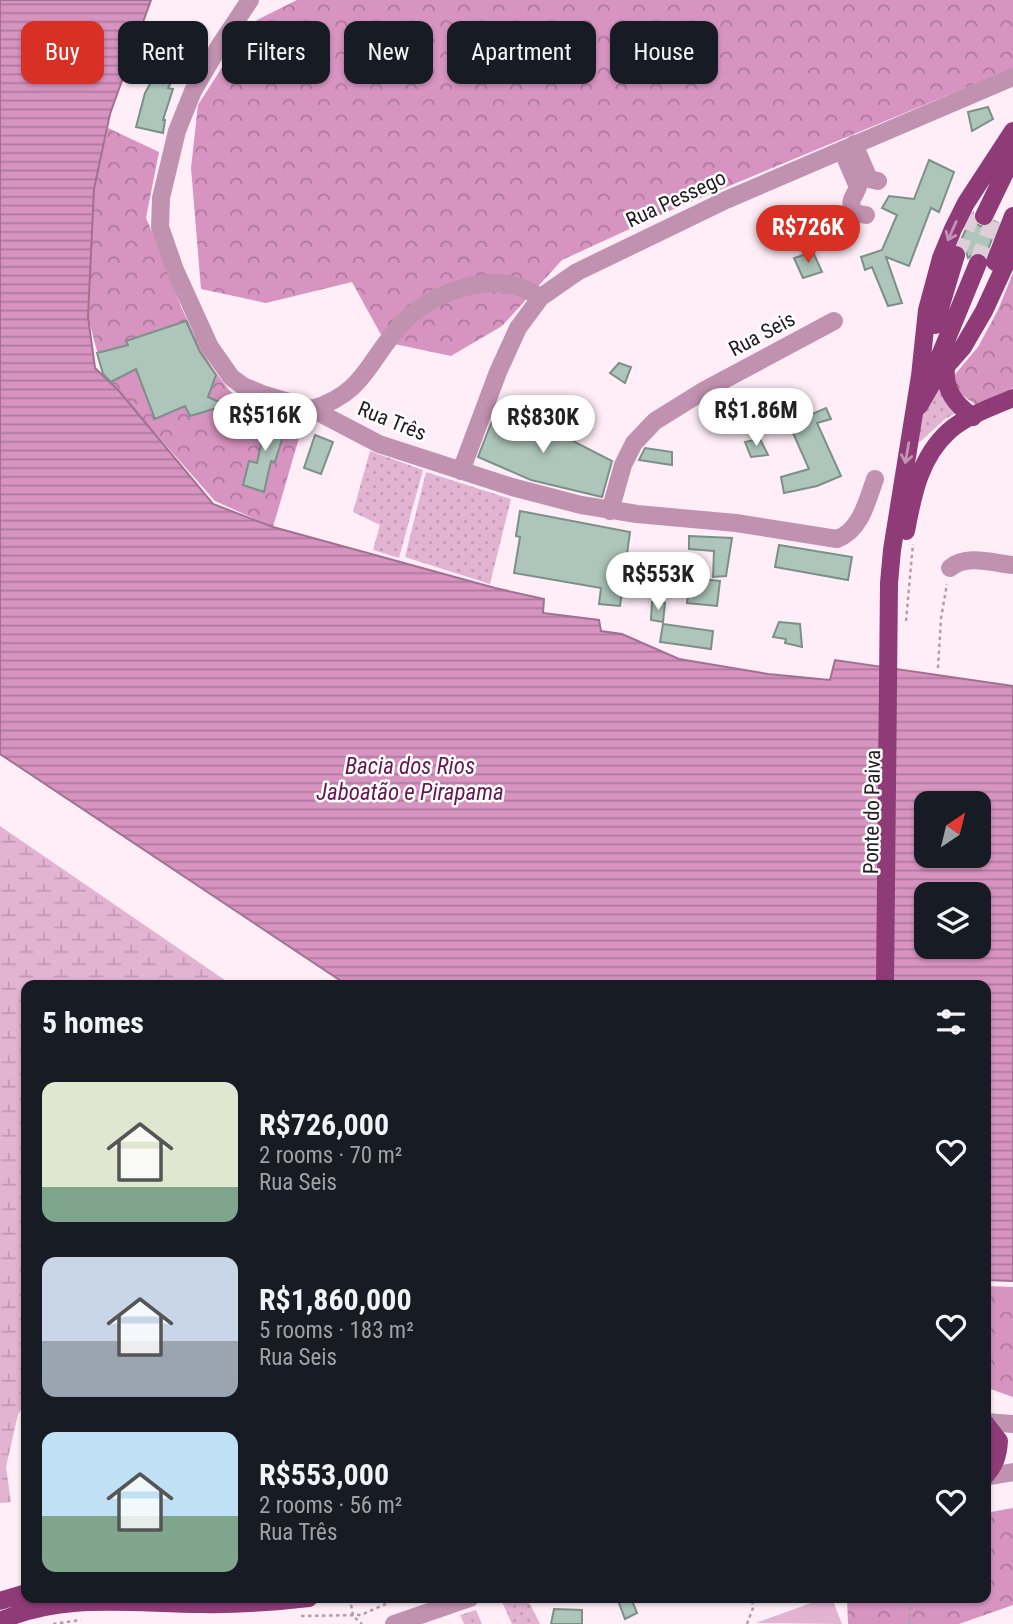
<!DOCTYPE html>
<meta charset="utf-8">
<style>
:root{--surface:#171b24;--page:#242831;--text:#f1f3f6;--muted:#9ea1a6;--accent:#d93025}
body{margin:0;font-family:"Roboto Condensed",sans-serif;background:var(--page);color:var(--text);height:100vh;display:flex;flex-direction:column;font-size:26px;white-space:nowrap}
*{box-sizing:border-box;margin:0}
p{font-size:23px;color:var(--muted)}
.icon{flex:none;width:38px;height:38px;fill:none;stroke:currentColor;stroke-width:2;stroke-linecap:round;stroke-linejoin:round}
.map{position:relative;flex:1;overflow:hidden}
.side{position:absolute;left:21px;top:980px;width:970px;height:623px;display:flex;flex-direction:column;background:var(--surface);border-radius:14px;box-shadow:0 2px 5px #0004}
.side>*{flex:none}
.hud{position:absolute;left:21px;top:21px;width:971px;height:63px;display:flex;gap:14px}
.needle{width:46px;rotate:35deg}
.buttons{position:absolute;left:914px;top:791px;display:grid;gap:14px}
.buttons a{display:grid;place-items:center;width:77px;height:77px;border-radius:14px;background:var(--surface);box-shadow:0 2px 5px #0004;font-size:35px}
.price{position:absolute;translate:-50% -60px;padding:0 16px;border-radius:24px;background:#fff;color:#222;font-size:23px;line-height:46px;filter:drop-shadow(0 2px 4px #0008)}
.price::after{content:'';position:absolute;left:50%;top:42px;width:21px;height:16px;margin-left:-10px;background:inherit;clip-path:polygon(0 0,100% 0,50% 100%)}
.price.on{background:var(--accent);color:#fff}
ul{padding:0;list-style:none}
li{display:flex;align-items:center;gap:21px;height:175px;padding:0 21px}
li span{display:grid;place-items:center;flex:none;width:196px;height:140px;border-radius:14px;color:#555}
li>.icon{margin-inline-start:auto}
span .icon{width:84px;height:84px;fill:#fffc;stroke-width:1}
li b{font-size:30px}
h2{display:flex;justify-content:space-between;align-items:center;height:84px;padding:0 21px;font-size:30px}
.tag{padding:0 24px;border-radius:14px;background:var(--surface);box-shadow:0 2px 5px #0004;font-size:24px;line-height:63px}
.tag.on{background:var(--accent);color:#fff}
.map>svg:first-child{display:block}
</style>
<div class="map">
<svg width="1013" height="1624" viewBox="0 0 1013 1624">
<defs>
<pattern id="grass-dots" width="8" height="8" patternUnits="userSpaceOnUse" patternTransform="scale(1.75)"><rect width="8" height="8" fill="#e3b3d2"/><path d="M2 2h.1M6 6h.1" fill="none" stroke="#c299b4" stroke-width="1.8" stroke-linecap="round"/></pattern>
<pattern id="forest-crowns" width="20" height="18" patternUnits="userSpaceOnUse" patternTransform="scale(1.75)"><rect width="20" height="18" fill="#d794c0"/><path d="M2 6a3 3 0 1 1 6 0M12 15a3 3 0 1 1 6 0" fill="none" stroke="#ae789c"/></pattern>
<pattern id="wetland-marsh" width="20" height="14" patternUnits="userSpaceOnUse" patternTransform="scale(1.75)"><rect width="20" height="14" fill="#e3b3d2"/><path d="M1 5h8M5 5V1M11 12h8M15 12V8" fill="none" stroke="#c299b4"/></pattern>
<pattern id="water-rules" width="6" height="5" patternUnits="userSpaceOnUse" patternTransform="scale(1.75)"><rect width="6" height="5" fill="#d894c1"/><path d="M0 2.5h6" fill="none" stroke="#af789c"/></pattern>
</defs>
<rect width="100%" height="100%" fill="#ffeef8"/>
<path fill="url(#grass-dots)" d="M935,383L961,410L945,419L921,441L917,442L913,424Z
M370,451L423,470L399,558L373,550L380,525L353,512Z
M426,472L511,499L490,584L405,557Z
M516,1598H527L540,1624H512L502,1602Z
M476,1610L482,1624H464L460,1615Z"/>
<path fill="url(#forest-crowns)" d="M297,0H1013V68L669,211L562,260L502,326L451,356L385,342L352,282L266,303L201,289L191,168L198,105L228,58L257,20Z
M108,128L159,152L146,218L164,259L181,307L200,346L213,369L229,390L239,399L277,403L306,414L273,527L215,501L103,374L88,317L94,189Z
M1013,273V388L976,405L961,394L952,378L978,347L998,310Z
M985,1286L1013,1287V1397L985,1387Z
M1013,1508V1605L959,1624H848L847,1598H985V1513Z"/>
<path fill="url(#wetland-marsh)" d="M0,826L232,985H60L47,980L43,985H26V1404L18,1414L6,1467L11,1502L0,1503Z"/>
<path fill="#e3b3d2" d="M825,1598H832L842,1624L756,1623Z"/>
<path fill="url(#water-rules)" stroke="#a27091" stroke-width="2" fill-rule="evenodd" d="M0,0H151L110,114L94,189L88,317L95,368L119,391L213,504L273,527L495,588L544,599L543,613L599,620L601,631L622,634L679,659L768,674L830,680L835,660L1013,686V1281L985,1280V985H347L0,754ZM926,803H978V856H926ZM926,894H978V947H926Z"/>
<path fill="#adc5bb" stroke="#7b9188" stroke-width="2" d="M161,25L192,42L168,88L173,89L163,120H165L163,133L136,127L145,93L160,66L140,58Z
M988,107L993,119L972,131L968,112Z
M929,160L954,172L939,212L931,208L909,266L886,257L902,303L888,306L872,267L865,270L861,257L882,250L897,215L882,208L889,196L914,199Z
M973,214L974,222L980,226H990L994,221L998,223L986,255L976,252L968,258L965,248L959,244Z
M813,252L822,272L803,278L794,258Z
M186,321L200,352L216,375L208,397L241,412L240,429L215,422L217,408L190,416L185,406L155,419L136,369L111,382L103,374L97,353L128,345L126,341Z
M619,363L631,367L625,383L610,373Z
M732,396L742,422L722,428L711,402Z
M503,405L612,461L602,497L531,480L478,457L492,421Z
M826,408L831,419L817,423L841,476L817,486L784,493L781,477L809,469L789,424Z
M262,416L287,423L275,462L271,461L264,492L243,485L249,461L257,463L264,431L256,429Z
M315,435L333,442L321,474L304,468Z
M760,439L768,455L751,457L745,442Z
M645,448L672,452V465L639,460Z
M520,511L630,532L620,606L599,604L601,588L514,573L520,537L516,536Z
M689,536L732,538L726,576L713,577L714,551L689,549Z
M779,545L852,557L848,580L775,567Z
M690,578L720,581L717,606L687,603Z
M652,602L665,603L663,622L651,620Z
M779,622L800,624L802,647L785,643L786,639L773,637Z
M663,624L713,631L711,649L660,642Z
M617,1598H631L637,1613L625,1619Z
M554,1609L582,1610V1624H551Z"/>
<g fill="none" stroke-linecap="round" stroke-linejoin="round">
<path stroke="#deced8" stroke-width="18" stroke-dasharray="18 9" stroke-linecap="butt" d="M956,255L972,212
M978,263L994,220"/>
<path stroke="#ada0a8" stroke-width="2.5" stroke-dasharray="3.5 3.5" stroke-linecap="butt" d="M906,621L913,544
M938,668L941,618L947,584
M350,1598L353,1616L362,1624
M301,1616L361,1615L399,1598
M53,1624L81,1620
M747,1624L753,1608L752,1598
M909,1624L911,1598"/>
<path stroke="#c191b0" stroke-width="18" d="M250,0L220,45L193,91L177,131L161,198L160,227L175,270L210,347L231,377L243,386L265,395L312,409L379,444L512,487L581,505L637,514L736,523L837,539C861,530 867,501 875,479
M854,144L869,179L878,181
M842,150L858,187C854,198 847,201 855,213L866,215
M312,409C364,393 367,363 399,327C426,296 476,276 516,286C524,288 533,293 541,297
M461,471L498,372L518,328L541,297L577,272L726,200L1013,77
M610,511L623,465L634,443L655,421L705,390L834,321
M950,568C966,554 993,563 1013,565
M985,1422L1013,1424
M985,1477L1013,1472
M394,1624L470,1598"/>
<path stroke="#8f3b78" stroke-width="18" d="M984,216L1013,156
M995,262L1013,216
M935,325L956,255
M946,368C944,390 955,404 973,417
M932,375L978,263
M919,406L934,380L963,347L984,311L1013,248
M906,531C913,494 920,457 949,431C966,416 992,407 1013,398
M885,985L889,583L892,550L920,376L927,310L941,258L953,229L966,203L1013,131
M985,1423L999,1441C998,1456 995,1465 985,1476
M0,1601L26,1593
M0,1621C64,1592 133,1604 202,1604C238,1605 273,1602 309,1598"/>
</g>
<defs><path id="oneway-shaft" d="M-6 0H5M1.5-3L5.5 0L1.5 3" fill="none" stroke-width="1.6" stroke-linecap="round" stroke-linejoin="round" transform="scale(1.75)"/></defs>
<g stroke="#c193b5">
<use href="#oneway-shaft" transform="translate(952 231) rotate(114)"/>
<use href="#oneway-shaft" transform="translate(907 453) rotate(100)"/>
</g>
<g text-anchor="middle" stroke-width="5" stroke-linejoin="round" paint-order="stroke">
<g font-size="21" fill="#231c20" stroke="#fff">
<text transform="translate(676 199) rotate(-25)" y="7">Rua Pessego</text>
<text transform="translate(762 334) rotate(-28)" y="7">Rua Seis</text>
<text transform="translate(392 421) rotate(22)" y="7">Rua Três</text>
<text transform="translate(872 812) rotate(-89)" y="7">Ponte do Paiva</text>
</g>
<g font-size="23" font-style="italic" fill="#661752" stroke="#fff">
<text x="410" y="774">Bacia dos Rios<tspan x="410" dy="26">Jaboatão e Pirapama</tspan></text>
</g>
</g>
</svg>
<div class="buttons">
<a><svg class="needle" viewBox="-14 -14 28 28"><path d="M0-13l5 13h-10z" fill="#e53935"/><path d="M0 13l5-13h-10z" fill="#9ea1a6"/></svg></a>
<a><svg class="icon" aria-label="layers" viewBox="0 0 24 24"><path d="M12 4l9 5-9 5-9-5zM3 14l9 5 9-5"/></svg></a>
</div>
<b class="price on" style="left:808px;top:265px">R$726K</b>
<b class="price" style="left:756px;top:448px">R$1.86M</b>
<b class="price" style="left:265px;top:453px">R$516K</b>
<b class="price" style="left:543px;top:455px">R$830K</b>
<b class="price" style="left:658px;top:612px">R$553K</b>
<div class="hud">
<a class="tag on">Buy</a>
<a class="tag">Rent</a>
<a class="tag">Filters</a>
<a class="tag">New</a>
<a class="tag">Apartment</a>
<a class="tag">House</a>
</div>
<section class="side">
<h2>5 homes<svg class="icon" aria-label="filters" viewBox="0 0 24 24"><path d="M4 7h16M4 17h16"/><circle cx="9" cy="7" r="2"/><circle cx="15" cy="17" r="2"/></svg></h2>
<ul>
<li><span style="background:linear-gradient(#dfe7d0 75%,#7fa58c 0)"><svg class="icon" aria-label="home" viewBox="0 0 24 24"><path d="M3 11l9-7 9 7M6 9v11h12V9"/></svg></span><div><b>R$726,000</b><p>2 rooms · 70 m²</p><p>Rua Seis</p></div><svg class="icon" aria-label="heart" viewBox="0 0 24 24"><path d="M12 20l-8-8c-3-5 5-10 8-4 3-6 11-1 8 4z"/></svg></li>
<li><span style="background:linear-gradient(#c9d6e8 60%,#9aa5b1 0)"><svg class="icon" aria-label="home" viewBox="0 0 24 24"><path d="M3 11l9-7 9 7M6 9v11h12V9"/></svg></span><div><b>R$1,860,000</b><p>5 rooms · 183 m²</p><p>Rua Seis</p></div><svg class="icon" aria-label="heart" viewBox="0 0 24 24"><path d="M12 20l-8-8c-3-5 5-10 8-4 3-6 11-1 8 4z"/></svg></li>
<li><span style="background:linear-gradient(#bfe0f5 60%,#7fa58c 0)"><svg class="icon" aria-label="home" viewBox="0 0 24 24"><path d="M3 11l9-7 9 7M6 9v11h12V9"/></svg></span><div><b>R$553,000</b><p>2 rooms · 56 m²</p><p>Rua Três</p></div><svg class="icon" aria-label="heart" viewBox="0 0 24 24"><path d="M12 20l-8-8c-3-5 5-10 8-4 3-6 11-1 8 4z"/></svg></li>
</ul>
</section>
</div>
